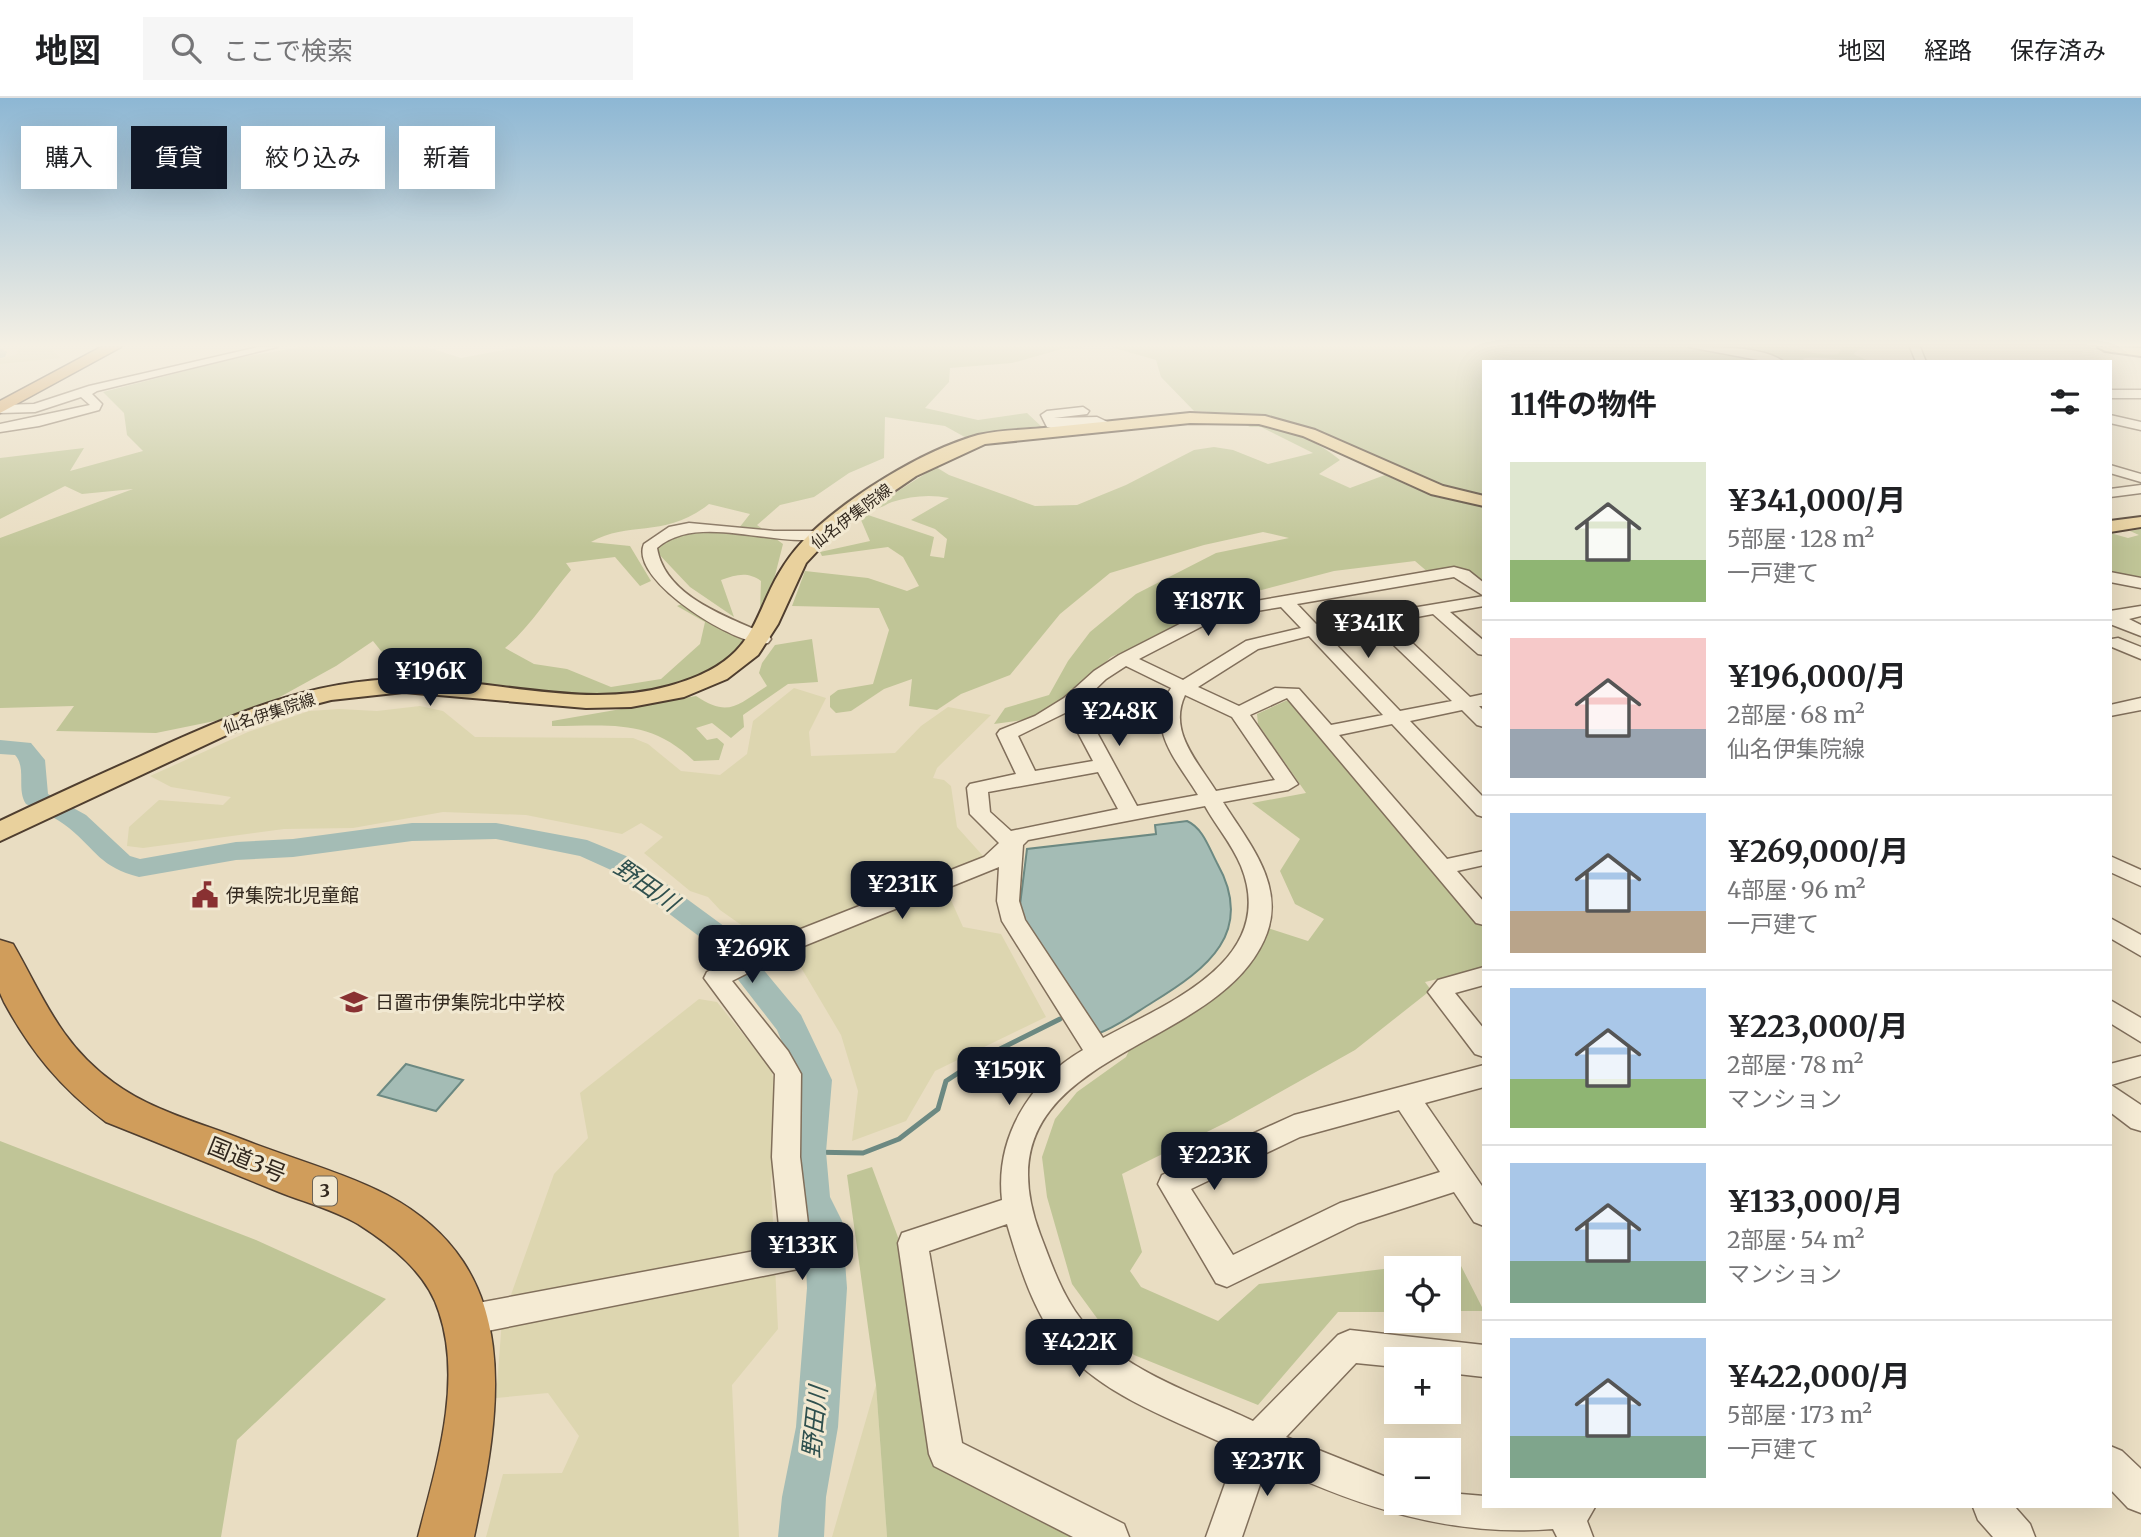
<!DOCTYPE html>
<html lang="ja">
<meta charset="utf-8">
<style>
:root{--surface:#fff;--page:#f6f6f6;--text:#202124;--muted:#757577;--line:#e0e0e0;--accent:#111827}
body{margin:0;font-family:Merriweather,"Noto Sans JP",serif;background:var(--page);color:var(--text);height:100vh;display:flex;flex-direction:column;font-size:26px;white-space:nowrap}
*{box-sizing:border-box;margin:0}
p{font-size:23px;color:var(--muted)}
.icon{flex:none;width:38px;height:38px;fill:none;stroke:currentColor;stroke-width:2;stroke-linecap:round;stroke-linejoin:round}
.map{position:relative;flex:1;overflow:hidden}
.sheet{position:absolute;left:1482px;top:262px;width:630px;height:1148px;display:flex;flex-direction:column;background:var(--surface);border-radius:0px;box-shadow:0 7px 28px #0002}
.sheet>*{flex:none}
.guide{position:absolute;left:21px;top:28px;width:665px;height:63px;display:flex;gap:14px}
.tools{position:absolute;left:1384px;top:1158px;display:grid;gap:14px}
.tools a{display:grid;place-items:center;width:77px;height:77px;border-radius:0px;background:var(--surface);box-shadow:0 7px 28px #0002;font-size:35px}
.price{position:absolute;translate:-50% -60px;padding:0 16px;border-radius:14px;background:var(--accent);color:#fff;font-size:23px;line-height:46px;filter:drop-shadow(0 2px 4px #0008)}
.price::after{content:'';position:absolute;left:50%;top:42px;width:21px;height:16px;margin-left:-10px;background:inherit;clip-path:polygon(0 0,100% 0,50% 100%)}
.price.active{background:#222;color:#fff}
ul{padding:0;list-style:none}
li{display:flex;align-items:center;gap:21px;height:175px;padding:0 28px}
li+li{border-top:2px solid var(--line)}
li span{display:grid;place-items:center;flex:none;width:196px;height:140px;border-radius:0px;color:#555}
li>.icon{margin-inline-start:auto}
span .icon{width:84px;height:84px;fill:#fffc;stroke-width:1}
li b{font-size:30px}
h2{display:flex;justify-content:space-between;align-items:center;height:84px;padding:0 28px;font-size:30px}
.tag{padding:0 24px;border-radius:0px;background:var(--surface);box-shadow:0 7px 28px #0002;font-size:24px;line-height:63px}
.tag.active{background:var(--accent);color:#fff}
header{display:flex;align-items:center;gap:42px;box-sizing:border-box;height:98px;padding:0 35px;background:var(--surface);border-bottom:2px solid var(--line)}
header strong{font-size:33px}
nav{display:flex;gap:38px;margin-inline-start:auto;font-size:24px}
.search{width:490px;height:63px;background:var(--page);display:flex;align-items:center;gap:18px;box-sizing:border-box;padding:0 24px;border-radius:0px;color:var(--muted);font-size:26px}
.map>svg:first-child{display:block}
</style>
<header>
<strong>地図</strong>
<div class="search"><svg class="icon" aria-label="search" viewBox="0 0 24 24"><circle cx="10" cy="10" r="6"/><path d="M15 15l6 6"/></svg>ここで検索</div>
<nav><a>地図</a><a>経路</a><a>保存済み</a></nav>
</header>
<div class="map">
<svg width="2141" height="1439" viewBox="0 0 2141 1439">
<rect width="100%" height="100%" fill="#e9ddc2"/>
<path fill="#ddd6b0" d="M10,249H51L60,260L0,266V261L17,256L18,251Z
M794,590L826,600L809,634L811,658L895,655L921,628L948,609L991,617L937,670L933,680L944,682L951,688L957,729L984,759L947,793L963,829L1001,836L1046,919L935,973L906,1023L852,1043L858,993L841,937L793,856L779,841L767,845L720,812L708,799L690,793L644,755L663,739L641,725L622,736L526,717L443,714L353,730L284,731L143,750L127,748L129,729L159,702L223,707L231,699L171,689L150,678L248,634L309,613L339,611L377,613L420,608L443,613L475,639L633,640L648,646L681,673L720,677L747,656L753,623Z
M699,901L717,904L771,971L781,1013L771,1082L778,1231L732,1287L739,1439H486L503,1376L562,1375L579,1338L548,1295L496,1300L502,1222L554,1076L588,1040L580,995Z
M876,1287L887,1439H832Z"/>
<path fill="#c0c597" d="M301,249H427L461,260L520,249H1090L1062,251L1012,265L950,270L949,284L925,310L978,322L1027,315L1042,329L970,342L945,328L885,319L884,360L849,375L814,399L780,407L757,427L783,446L765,517L760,514L761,483C747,473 736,477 721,482L734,519L690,489L654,451L683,432L739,430L750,416L709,406C665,441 630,422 591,444L630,448L651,483L640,488L615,459L566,465L571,472C549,498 530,529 505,550L534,566L567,571L611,589L661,581L700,546L705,524L677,508L684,505L740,536L744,548C729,559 712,574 695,580C596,615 492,588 393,568L373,543L336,568L249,616L156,635L56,633L74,608L0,610V440L133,391L82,396L65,388L0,421V360L84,350L70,373L143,353L127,337L124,315L103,294L236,260Z
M1111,249H1685L1750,259L1758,264H1484V401C1410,385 1350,346 1279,323C1252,315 1222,315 1194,313L1161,279L1156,262Z
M1698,249C1727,251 1754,247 1782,249C1802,250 1818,259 1838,256L1842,249H1863L1853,256L1871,264C1857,264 1811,257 1802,261L1810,264C1774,264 1735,255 1698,249Z
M1242,325C1277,325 1313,340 1340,362L1319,376L1350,390L1385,377L1432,398L1484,409V486C1461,467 1458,467 1429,475L1415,463L1334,473L1205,507L1170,533L1111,559L1078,590L1030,621L994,626L1005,610L1049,597L1068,563L1090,534L1136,496L1216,455L1289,440L1263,434L1204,447L1110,475L1060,516L1010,577L961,596L937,612L909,608L912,581L884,591L851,613L836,615L830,609V598L838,592L873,586L889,532L879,510L792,508L805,473L868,480L907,493L919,488L903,459L888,449L822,458L820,454L870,443L861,422L868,417L934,439L930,458L944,460L947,441L935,431L911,422L949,400C930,396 911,398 892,404C884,407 880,412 871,410L936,369L949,377L1035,408L1077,407L1126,387L1194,352L1214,349L1233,352L1268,366L1313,355L1261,329H1250Z
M2141,431V491L2111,485L2110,435L2128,440L2139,437L2130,433Z
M812,541L818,584L788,586L743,617L744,629L731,640L712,625L696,630L707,642L717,640L724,646L719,662L694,663C650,620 609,628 552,628V623L696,598C729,620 737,607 767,588L759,575L762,565L775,547Z
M1292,600L1484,829V870L1425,884L1431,892L1355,952L1227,1024L1122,1076L1142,1154L1130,1173L1141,1189L1218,1223L1259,1186L1458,1162L1484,1213H1449V1171H1396V1214H1338L1258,1307L1134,1257L1099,1223L1072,1186L1047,1099L1042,1059L1055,1021L1077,994L1126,959L1130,950C1183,921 1251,893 1268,830L1308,843L1324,821L1295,806L1280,773L1300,741L1252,705L1306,695L1258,626L1257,616Z
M0,1043L256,1142L386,1201L237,1342L221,1439H0Z
M872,1069L899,1142L936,1368L1073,1439H887L876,1287L847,1077Z"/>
<path fill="#a4bcb5" stroke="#6c8982" stroke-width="2" d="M1187,723C1203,730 1209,750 1217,765C1256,834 1207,871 1153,904C1135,915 1117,929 1097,936L1019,815L1027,751L1156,736L1155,727Z
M406,966L463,982L436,1013L378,997Z"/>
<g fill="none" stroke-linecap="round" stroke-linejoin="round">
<path stroke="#6c8982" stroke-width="5" d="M808,1054L863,1055L899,1041L938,1011L946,983L978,962L1060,921"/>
<path fill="#a4bcb5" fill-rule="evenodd" d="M0,250L7,254L5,259L0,260Z
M0,642L31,645L45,662L48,696L86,717L130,758L140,761L236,744L293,741L412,725H496L587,742L631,760L732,834L801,917L832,982L826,1054L830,1099L842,1123L847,1190L838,1329L826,1399L824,1439H778L782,1399L796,1329L807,1190L804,1123L794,1099L790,1054L798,982L777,932L712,848L611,772L580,758L496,741L412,743L293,759L236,762L139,779C100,769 97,753 69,730C57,720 40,713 26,706C16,691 27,670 15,657L0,656Z"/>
<g stroke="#816f5b" stroke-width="3">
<path id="minor" d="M258,249H277L97,293L92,296L102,306L99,312L39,328L0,334V326L90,307L81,299L35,314L0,315V307L34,306L89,288Z
M1689,249C1714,249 1764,248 1784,264H1769Z
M1910,249H1920L1926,264H1916Z
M2110,292H2141V300H2110Z
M1083,309L1089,313L1087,316L1054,320L1097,319L1114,327L1108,331L1096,327L1051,330L1047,329L1041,317L1047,313Z
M2110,317L2141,324V332L2110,325Z
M2110,367L2141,376V384L2110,375Z
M2141,387V395L2110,399V391Z
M689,425L774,433H821L828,437C822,443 812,442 803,442C758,443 693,418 657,450C665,499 728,519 768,537L771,541L768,545C741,551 628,483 644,446L669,429Z
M1454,469L1469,473L1484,485V498L1454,479L1297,506L1316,526L1484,498V508L1450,514L1484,543V557L1478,556L1433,516L1390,524L1470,599L1484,596V608H1479L1484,613V629L1477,627L1462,612L1410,623L1484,700V719L1477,717L1392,626L1339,637L1447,761L1484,753V767L1457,773L1484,804V827L1476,825L1287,600L1250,617L1298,686L1288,692L1223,704C1247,743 1285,785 1267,835C1221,960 971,950 1040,1136C1050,1162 1059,1189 1075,1213C1114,1271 1193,1294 1253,1323L1338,1237L1350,1232L1484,1247V1279L1449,1275V1262H1396V1269L1356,1265L1286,1339L1396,1383V1405H1449V1395L1484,1398V1409H1595L1587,1423L1593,1439H1557L1553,1431C1449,1439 1360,1409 1267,1366L1242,1439H1206L1237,1352C1178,1323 1105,1300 1062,1249C1034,1216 1019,1167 1007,1126L929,1153L962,1345L1124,1426L1129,1439H1073L934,1368L929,1356L898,1145L902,1135L1002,1102C995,1039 1030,983 1083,952L1002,823L997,803L999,769L789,854L732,883L788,953L801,976L800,1059L812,1159L808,1169L467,1237L456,1233L451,1222L456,1211L467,1207L781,1148L772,1059L775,976L704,880L707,874L773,842L984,759L999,745L970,716L967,690L970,686L1016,676L997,636L1000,632L1035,618L1064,600L1094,573L1119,557L1209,511ZM1281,509L1301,530L1246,543L1183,582L1139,561L1220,519ZM1373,527L1452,603L1400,613L1325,535ZM1309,538L1383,617L1331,627L1299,591L1275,590L1239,608L1198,589L1258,551ZM1126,568L1171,590C1145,631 1176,661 1198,697L1137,708L1081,605L1106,581ZM1185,597L1232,619L1275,682L1216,693C1197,663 1168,633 1185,597ZM1067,614L1093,663L1035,673L1018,638ZM1098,674L1118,711L1011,733L990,714L988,694ZM1205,708C1216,728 1232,746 1241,768C1279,862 1168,905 1103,940L1025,822L1019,803L1023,747L1028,742Z
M2110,474L2141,480V490L2110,484Z
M2141,508V518L2129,521L2141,527V538L2110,526V513Z
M2118,540L2141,549V561L2112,549V541Z
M2141,600V612L2110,618V607Z
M2110,758L2141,772V788L2110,774Z
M2110,820L2141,837V858L2110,840Z
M1484,869V887L1455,895L1484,931V959L1475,956L1428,894L1438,882Z
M2110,902L2141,920V944L2110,925Z
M2141,958V978L2111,987L2141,1007V1033L2131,1030L2110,1014V966Z
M1484,967V989L1425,1005L1484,1091V1128L1474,1124L1454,1094L1358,1125L1227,1189L1216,1185L1158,1086L1162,1077L1294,1017ZM1399,1012L1440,1074L1340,1105L1233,1157L1191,1091L1300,1039Z
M2110,1348L2122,1353L2141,1371V1415L2128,1410L2110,1391Z
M1973,1409H2015L2030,1426L2035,1439H1993L1978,1422Z"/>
</g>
<g stroke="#4f3e2f" stroke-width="4">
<path id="major" d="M2098,249L2141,250V258L2105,253Z
M1190,315L1265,318L1315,332L1443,388L1484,398V408L1431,396L1303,338L1259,326L1190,325L985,346L916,378L837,432L806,465L778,526L758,557L727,581L684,599L631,609L586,610L404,594L331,602L285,614L233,634L0,743V723C46,701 92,680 139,659C223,620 310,581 404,581C492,580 583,612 669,588C774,559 745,505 803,443C844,401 921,353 978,337C999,332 1023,332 1044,330C1093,325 1141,320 1190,315Z
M2141,419V429L2110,434V423Z"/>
</g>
<g stroke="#4f3e2f" stroke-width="3">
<path id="highway" d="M101,249H121L0,315V303Z
M0,842L13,846C44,900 60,946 114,985C152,1013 201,1025 244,1042C290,1060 344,1075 387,1097C526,1171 501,1311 474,1439H418C436,1369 463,1285 439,1214C427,1175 391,1147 358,1126C334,1112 304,1104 279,1094C222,1071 164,1047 106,1024C61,990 31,954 4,904L0,895Z"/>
</g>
<use href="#minor" fill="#f5ebd4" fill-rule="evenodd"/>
<use href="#major" fill="#e9d19d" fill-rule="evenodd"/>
<use href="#highway" fill="#d09d5b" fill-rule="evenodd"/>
</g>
<linearGradient id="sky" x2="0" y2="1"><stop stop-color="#8db7d4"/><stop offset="0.55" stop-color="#f5f0e4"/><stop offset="1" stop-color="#f5f0e4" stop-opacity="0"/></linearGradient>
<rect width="2141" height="450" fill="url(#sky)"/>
<defs>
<g id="civic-bare" transform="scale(2.1)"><path d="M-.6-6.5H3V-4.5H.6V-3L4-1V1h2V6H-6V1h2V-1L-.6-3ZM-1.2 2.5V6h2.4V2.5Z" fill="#893132" stroke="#f1e8d1" stroke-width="2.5" paint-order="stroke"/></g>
<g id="school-bare" transform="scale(2.1)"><path d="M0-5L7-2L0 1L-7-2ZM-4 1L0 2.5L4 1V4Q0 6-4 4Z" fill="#893132" stroke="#f1e8d1" stroke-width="2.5" paint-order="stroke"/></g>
</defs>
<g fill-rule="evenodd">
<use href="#civic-bare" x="205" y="797"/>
<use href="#school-bare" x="354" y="904"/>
</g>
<g text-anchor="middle" stroke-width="6" stroke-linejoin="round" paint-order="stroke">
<g font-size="16" fill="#32281e" stroke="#f1e8d1">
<text transform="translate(851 418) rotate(-37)" y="6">仙名伊集院線</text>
<text transform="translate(269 615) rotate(-18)" y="6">仙名伊集院線</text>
</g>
<rect fill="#f1e8d1" stroke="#6b6254" stroke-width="2" x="313" y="1078.5" width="24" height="29" rx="5"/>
<g font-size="18" font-weight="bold" fill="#32281e">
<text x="325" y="1099">3</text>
</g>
<g font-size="19" fill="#32281e" stroke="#f1e8d1" text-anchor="start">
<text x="226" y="804">伊集院北児童館</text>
<text x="375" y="911">日置市伊集院北中学校</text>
</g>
<g font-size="23" fill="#32281e" stroke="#f1e8d1">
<text transform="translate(247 1062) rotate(22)" y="8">国道3号</text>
</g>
<g font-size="24" font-style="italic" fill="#2f504e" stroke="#f1e8d1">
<text transform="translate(646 787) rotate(35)" y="8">野田川</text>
<text transform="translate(815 1324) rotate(-84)" y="8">野田川</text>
</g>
</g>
</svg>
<div class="tools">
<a><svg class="icon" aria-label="locate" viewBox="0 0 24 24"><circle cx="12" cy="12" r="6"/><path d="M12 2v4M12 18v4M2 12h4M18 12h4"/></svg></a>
<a>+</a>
<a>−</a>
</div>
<b class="price" style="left:1208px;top:540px">¥187K</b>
<b class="price active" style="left:1368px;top:562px">¥341K</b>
<b class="price" style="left:430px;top:610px">¥196K</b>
<b class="price" style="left:1119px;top:650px">¥248K</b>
<b class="price" style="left:902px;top:823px">¥231K</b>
<b class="price" style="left:752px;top:887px">¥269K</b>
<b class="price" style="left:1009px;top:1009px">¥159K</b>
<b class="price" style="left:1214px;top:1094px">¥223K</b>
<b class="price" style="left:802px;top:1184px">¥133K</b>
<b class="price" style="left:1079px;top:1281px">¥422K</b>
<b class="price" style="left:1267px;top:1400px">¥237K</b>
<div class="guide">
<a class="tag">購入</a>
<a class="tag active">賃貸</a>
<a class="tag">絞り込み</a>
<a class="tag">新着</a>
</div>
<section class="sheet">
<h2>11件の物件<svg class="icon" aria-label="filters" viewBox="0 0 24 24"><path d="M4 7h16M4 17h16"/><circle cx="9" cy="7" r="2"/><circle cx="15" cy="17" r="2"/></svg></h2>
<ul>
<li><span style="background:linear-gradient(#dfe7d0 70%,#8fb573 0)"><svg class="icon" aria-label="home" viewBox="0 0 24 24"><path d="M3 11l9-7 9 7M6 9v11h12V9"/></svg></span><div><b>¥341,000/月</b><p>5部屋 · 128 m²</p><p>一戸建て</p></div></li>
<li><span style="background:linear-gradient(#f6c9c9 65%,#9aa5b1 0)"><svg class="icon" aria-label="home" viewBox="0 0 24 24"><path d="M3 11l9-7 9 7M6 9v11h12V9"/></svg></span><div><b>¥196,000/月</b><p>2部屋 · 68 m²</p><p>仙名伊集院線</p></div></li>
<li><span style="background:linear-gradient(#a9c7e8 70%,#b9a48a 0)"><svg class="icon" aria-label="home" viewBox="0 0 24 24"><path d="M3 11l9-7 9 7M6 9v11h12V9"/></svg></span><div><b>¥269,000/月</b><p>4部屋 · 96 m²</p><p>一戸建て</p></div></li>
<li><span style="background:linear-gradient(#a9c7e8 65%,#8fb573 0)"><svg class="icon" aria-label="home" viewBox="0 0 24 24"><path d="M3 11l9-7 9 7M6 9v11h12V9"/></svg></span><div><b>¥223,000/月</b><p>2部屋 · 78 m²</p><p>マンション</p></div></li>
<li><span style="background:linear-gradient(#a9c7e8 70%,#7fa58c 0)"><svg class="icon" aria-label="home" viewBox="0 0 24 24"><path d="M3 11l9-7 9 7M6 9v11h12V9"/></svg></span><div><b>¥133,000/月</b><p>2部屋 · 54 m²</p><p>マンション</p></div></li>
<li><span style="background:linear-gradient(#a9c7e8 70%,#7fa58c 0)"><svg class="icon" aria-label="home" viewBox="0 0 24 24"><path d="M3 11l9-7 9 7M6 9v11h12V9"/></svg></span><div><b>¥422,000/月</b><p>5部屋 · 173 m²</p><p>一戸建て</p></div></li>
</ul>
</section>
</div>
